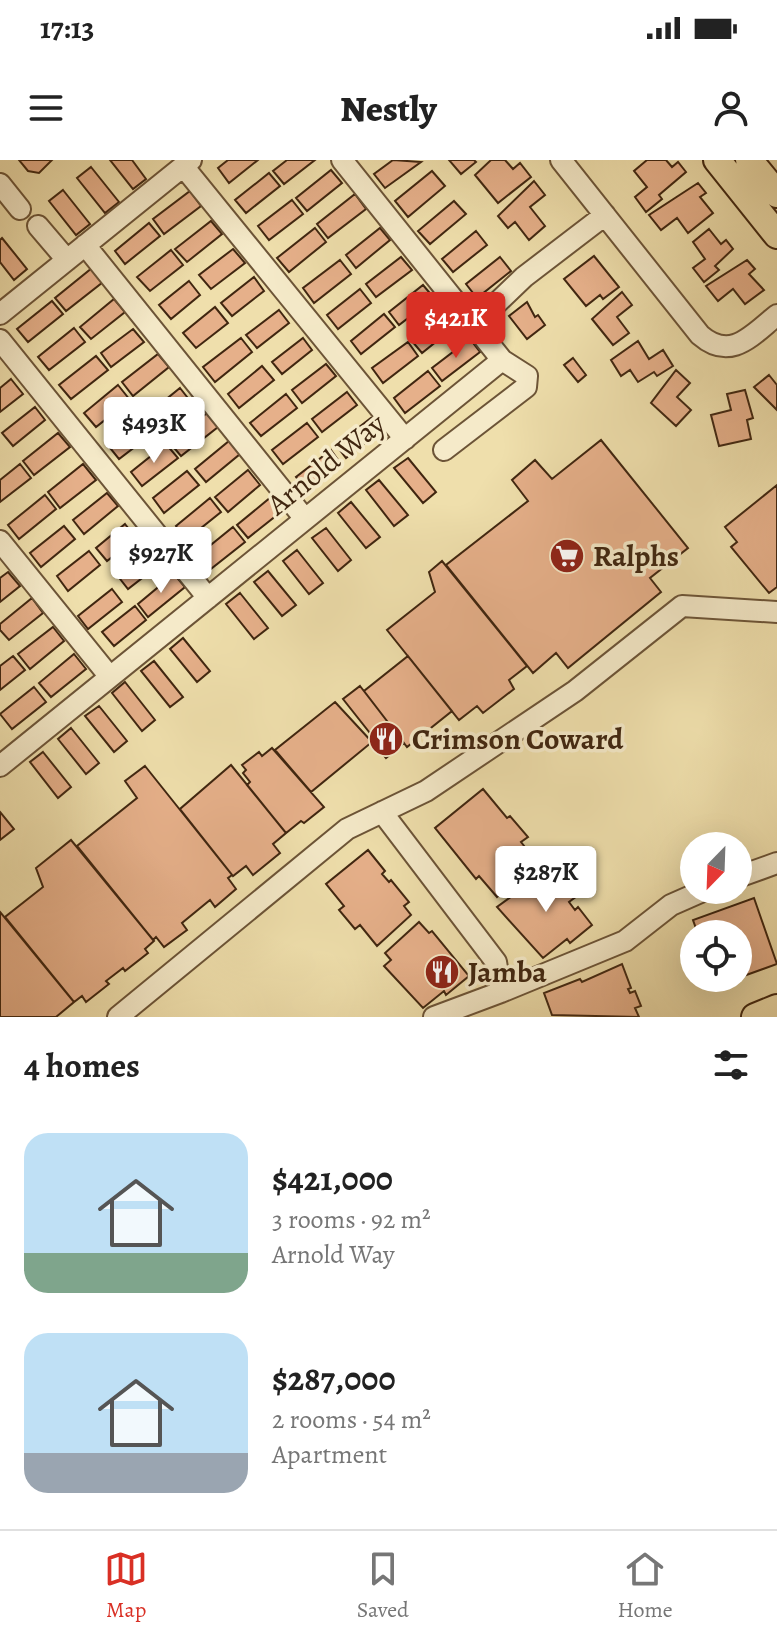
<!DOCTYPE html>
<meta charset="utf-8">
<style>
:root{--surface:#fff;--page:#f2f2f2;--text:#222;--muted:#767676;--line:#e0e0e0;--accent:#d93025}
body{margin:0;font-family:Alegreya,serif;background:var(--page);color:var(--text);height:100vh;display:flex;flex-direction:column;font-size:30px;white-space:nowrap}
*{box-sizing:border-box;margin:0}
p{font-size:26px;color:var(--muted)}
.icon{flex:none;width:44px;height:44px;fill:none;stroke:currentColor;stroke-width:2;stroke-linecap:round;stroke-linejoin:round}
.map{position:relative;height:857px;overflow:hidden}
.sheet{display:flex;flex-direction:column;background:var(--surface);flex:1}
.sheet>*{flex:none}
.needle{width:52px;rotate:203deg}
.fabs{position:absolute;left:680px;top:672px;display:grid;gap:16px}
.fabs a{display:grid;place-items:center;width:72px;height:72px;border-radius:50%;background:var(--surface);box-shadow:0 8px 32px #0002;font-size:40px}
.price{position:absolute;translate:-50% -68px;padding:0 18px;border-radius:8px;background:#fff;color:#222;font-size:26px;line-height:52px;filter:drop-shadow(0 2px 4px #0008)}
.price::after{content:'';position:absolute;left:50%;top:48px;width:24px;height:18px;margin-left:-12px;background:inherit;clip-path:polygon(0 0,100% 0,50% 100%)}
.price.selected{background:var(--accent);color:#fff}
ul{padding:0;list-style:none}
li{display:flex;align-items:center;gap:24px;height:200px;padding:0 24px}
li span{display:grid;place-items:center;flex:none;width:224px;height:160px;border-radius:24px;color:#555}
li>.icon{margin-inline-start:auto}
span .icon{width:96px;height:96px;fill:#fffc;stroke-width:1}
li b{font-size:34px}
h2{display:flex;justify-content:space-between;align-items:center;height:96px;padding:0 24px;font-size:34px}
.status{display:flex;justify-content:space-between;align-items:center;height:56px;padding:0 40px;background:var(--surface);direction:ltr}
.status svg{height:22px;fill:currentColor}
header{display:flex;justify-content:space-between;align-items:center;height:104px;padding:0 24px;background:var(--surface);font-size:36px;font-weight:800}
.menu{display:flex;justify-content:space-around;align-items:center;height:112px;border-top:2px solid var(--line);background:var(--surface);font-size:22px;color:var(--muted)}
.menu a{display:grid;justify-items:center;gap:4px}
.menu .selected{color:var(--accent)}
.map>svg:first-child{display:block}
</style>
<div class="status"><b>17:13</b><svg viewBox="0 0 49 12"><path d="M0 12V9h3v3zM5 12V6h3v6zM10 12V3h3v9zM15 12V0h3v12zM26 1h20v11H26zM47 4h2v5h-2z"/></svg></div>
<header><svg class="icon" aria-label="menu" viewBox="0 0 24 24"><path d="M4 6h16M4 12h16M4 18h16"/></svg>Nestly<svg class="icon" aria-label="person" viewBox="0 0 24 24"><circle cx="12" cy="8" r="4"/><path d="M4 21q1-7 8-7t8 7"/></svg></header>
<div class="map">
<svg width="777" height="857" viewBox="0 0 777 857">
<rect width="100%" height="100%" fill="#efdfac"/>
<filter id="stains"><feTurbulence type="fractalNoise" baseFrequency=".0025" numOctaves="4"/><feColorMatrix values="0 0 0 0 .2 0 0 0 0 .09 0 0 0 0 .02 0 0 0 .5 -.17"/></filter>
<radialGradient id="worn" r=".72"><stop offset=".6" stop-color="#630" stop-opacity="0"/><stop offset="1" stop-color="#630" stop-opacity=".3"/></radialGradient>
<path fill="#e6b08a" stroke="#402610" stroke-width="2" d="M19,0H52L39,13L28,11Z
M110,0H132L146,19L133,29Z
M228,0H258L229,23L218,8Z
M287,0H315L284,24L273,11Z
M393,0L421,2L385,28L374,14Z
M449,0H474L476,2L461,14Z
M491,0H505L513,9L520,3L531,17L498,43L475,15Z
M647,0H666L672,7L678,2L686,12L659,35L662,39L646,52L635,37L647,27L634,11Z
M91,7L119,42L105,53L77,18Z
M331,10L342,23L307,51L296,38Z
M432,11L445,26L408,57L395,41Z
M269,13L280,26L246,53L235,40Z
M534,21L545,35L530,47L545,66L529,80L515,62L508,68L498,56Z
M698,23L706,33L700,37L713,53L688,73L677,58L661,70L649,55Z
M63,30L90,64L76,75L49,41Z
M190,31L201,46L164,74L153,59Z
M355,34L366,49L328,78L317,64Z
M292,40L303,54L269,80L258,66Z
M454,41L466,54L430,84L418,71Z
M211,61L222,74L187,102L175,89Z
M149,63L160,76L125,104L115,91Z
M315,68L326,82L289,112L277,98Z
M380,68L390,80L356,108L346,95Z
M709,69L721,84L726,80L733,89L715,106L719,110L704,122L693,108L705,99L693,82Z
M476,71L487,85L453,112L442,99Z
M2,78L27,109L14,120L0,102V80Z
M233,89L245,103L211,129L199,115Z
M171,90L183,105L150,131L137,117Z
M594,96L619,127L603,139L600,135L586,146L564,119Z
M401,97L412,110L376,137L366,124Z
M500,97L511,111L477,138L466,124Z
M340,100L351,114L314,143L303,128Z
M747,100L755,109L749,114L764,130L745,144L733,129L718,141L706,126Z
M92,108L103,122L66,151L55,138Z
M254,117L264,131L232,156L221,143Z
M189,121L200,135L171,159L159,145Z
M423,125L434,138L399,165L389,152Z
M360,129L371,143L338,169L327,155Z
M622,132L632,145L617,157L629,173L613,185L592,159Z
M114,139L125,152L91,179L80,167Z
M52,141L63,154L28,182L17,169Z
M527,142L535,157L538,155L545,165L527,179L509,156Z
M215,147L228,163L196,188L183,173Z
M279,150L289,163L257,188L246,175Z
M448,151L458,164L422,193L411,180Z
M384,154L395,167L361,194L351,181Z
M74,168L85,182L49,210L38,197Z
M133,169L144,182L111,207L101,193Z
M241,178L252,192L215,222L203,207Z
M303,178L312,190L282,214L272,202Z
M470,179L480,192L442,221L432,208Z
M638,181L649,199L663,190L673,206L657,216L654,212L638,222L630,210L621,216L611,200Z
M408,182L418,196L383,223L372,208Z
M158,194L169,207L133,236L122,222Z
M96,196L108,210L71,239L59,225Z
M573,198L586,215L578,222L564,205Z
M326,204L336,216L302,243L292,230Z
M262,206L274,220L239,248L228,234Z
M676,210L690,223L677,237L691,250L676,266L651,243Z
M428,211L440,226L405,253L394,238Z
M769,215L777,225V250L754,227Z
M11,219L23,234L0,252V228Z
M118,225L130,240L96,267L84,253Z
M180,228L191,242L159,267L148,254Z
M745,230L753,258L747,260L751,279L719,286L711,255L731,250L727,234Z
M347,232L357,245L322,272L312,259Z
M286,234L297,248L261,276L250,263Z
M35,247L45,260L13,286L2,273Z
M207,253L218,267L181,296L170,283Z
M140,256L153,273L119,299L106,283Z
M371,258L381,270L346,298L336,285Z
M307,263L318,277L283,304L272,290Z
M58,273L70,287L34,315L23,301Z
M601,280L688,388L650,418L661,432L568,508L556,493L533,513L446,405L528,341L512,320L535,300L552,319Z
M229,281L240,294L206,322L195,309Z
M166,284L178,298L142,326L131,312Z
M331,290L341,304L307,331L296,317Z
M408,298L436,332L423,343L394,308Z
M20,304L31,318L0,342V320Z
M83,304L96,320L60,348L48,332Z
M248,310L260,325L228,352L215,337Z
M187,311L199,325L164,353L153,338Z
M379,320L408,355L394,366L366,330Z
M777,325V427L769,433L731,387L737,382L725,367Z
M107,333L118,346L84,374L73,360Z
M45,335L56,349L19,379L8,365Z
M271,337L282,351L248,378L237,365Z
M210,338L221,352L186,380L176,366Z
M351,342L380,377L366,388L338,353Z
M125,364L136,378L107,401L96,388Z
M64,366L75,379L41,407L30,393Z
M233,367L245,382L207,412L196,397Z
M326,368L351,400L338,411L312,378Z
M153,387L164,401L128,429L117,415Z
M297,390L323,423L309,434L283,401Z
M89,391L100,405L68,431L57,416Z
M442,401L527,506L509,520L514,529L483,553L477,546L459,560L387,470L435,432L429,412Z
M268,411L296,445L282,456L254,422Z
M8,412L20,426L0,442V418Z
M174,414L185,427L148,457L138,444Z
M112,429L122,442L88,469L78,456Z
M240,433L268,468L254,479L226,444Z
M32,438L43,453L9,480L0,470V464Z
M135,446L146,460L114,486L102,472Z
M53,467L64,481L30,509L18,494Z
M183,478L210,511L197,522L170,489Z
M74,494L86,509L51,537L39,523Z
M13,496L25,510L0,530V506Z
M408,496L452,551L407,587L364,531Z
M154,501L183,537L170,547L141,511Z
M125,522L155,560L142,571L112,533Z
M360,526L404,583L386,598L370,579L373,577L343,539Z
M34,527L46,542L12,569L0,554Z
M335,542L372,582L311,632L275,590Z
M99,546L127,581L114,592L85,556Z
M71,568L99,603L86,614L58,579Z
M272,588L324,647L304,663L301,661L286,673L247,625L250,622L243,613L246,610L242,605L259,592L262,596Z
M43,592L71,627L58,638L30,602Z
M231,605L286,673L273,684L280,693L253,715L246,706L233,716L180,649Z
M145,606L232,715L228,718L236,729L215,747L210,740L182,763L187,770L164,787L156,777L153,780L77,686L137,638L125,621Z
M483,629L507,658L510,656L528,677L521,682L536,701L497,737L479,716L476,719L435,668Z
M0,652L14,669L0,680Z
M71,680L154,781L145,789L148,793L125,811L123,808L106,821L109,824L86,842L82,836L74,842L5,757L43,727L36,708Z
M368,690L385,711L382,714L389,722L391,720L409,742L404,746L411,755L377,786L360,765L355,769L339,750L344,746L326,724Z
M545,712L553,722L560,716L577,736L569,742L575,750L578,747L592,765L570,783L567,779L543,798L497,747Z
M754,738L777,804L738,818V774H698L693,760Z
M0,752L74,842L56,857H0Z
M419,762L429,773L432,771L469,816L446,835L444,831L423,848L384,806L391,800L385,793Z
M622,804L631,828L628,829L630,833L635,831L641,846L635,848L639,857L552,855L544,833L580,819L582,822Z
M712,818H738L715,826Z"/>
<g fill="none" stroke-linecap="round" stroke-linejoin="round">
<g stroke="#6c5437" stroke-width="24">
<path id="minor" d="M342,0L502,200L527,216L526,227L444,290
M561,0L700,175C731,202 752,175 777,155
M183,6L405,279
M0,24L20,49
M38,66L67,100
M85,85L305,359
M0,154L191,0
M474,165L524,117L605,55
M0,180L208,438
M0,381L110,517
M0,606L502,200
M382,652L496,802L501,832L434,857
M738,717L777,703
M501,832L625,781L671,745L705,730
M118,857L347,669L426,631L575,531L682,446L777,452"/>
</g>
<g stroke="#402610" stroke-width="30">
<path id="major" d="M717,0L777,75
M749,0L777,34
M755,857L777,848"/>
</g>
<use href="#minor" stroke="#f5eac9" stroke-width="20"/>
<use href="#major" stroke="#efdfac" stroke-width="26"/>
</g>
<defs>
<g id="supermarket-disc" transform="scale(1.8)"><circle r="9.5" fill="#8f2418" stroke="#f5eac9"/><path d="M-6-5.5h2.5l.6 2H6L4.5 2H-2.5L-4.4-4H-6ZM-1.5 3.2a1.3 1.3 0 1 0 .1 0ZM3 3.2a1.3 1.3 0 1 0 .1 0Z" fill="#fff"/></g>
<g id="restaurant-disc" transform="scale(1.8)"><circle r="9.5" fill="#8f2418" stroke="#f5eac9"/><path d="M-5-6h1v4h1v-4h1v4h1v-4h1v5L-1.5 .5V6h-2V.5L-5-1ZM5-6V6H3V1.5H1.5Q1.5-4 5-6Z" fill="#fff"/></g>
</defs>
<g fill-rule="evenodd">
<use href="#supermarket-disc" x="567" y="396"/>
<use href="#restaurant-disc" x="386" y="579"/>
<use href="#restaurant-disc" x="442" y="812"/>
</g>
<g text-anchor="middle" stroke-width="7" stroke-linejoin="round" paint-order="stroke">
<g font-size="30" fill="#402610" stroke="#f5eac9">
<text transform="translate(326 304) rotate(-39)" y="10">Arnold Way</text>
</g>
<g font-size="30" font-weight="bold" fill="#402610" stroke="#f5eac9" text-anchor="start">
<text x="593" y="406">Ralphs</text>
<text x="412" y="589">Crimson Coward</text>
<text x="468" y="822">Jamba</text>
</g>
</g>
<rect width="100%" height="100%" filter="url(#stains)"/>
<rect width="100%" height="100%" fill="url(#worn)"/>
</svg>
<div class="fabs">
<a><svg class="needle" viewBox="-14 -14 28 28"><path d="M0-13l5 13h-10z" fill="#e53935"/><path d="M0 13l5-13h-10z" fill="#767676"/></svg></a>
<a><svg class="icon" aria-label="locate" viewBox="0 0 24 24"><circle cx="12" cy="12" r="6"/><path d="M12 2v4M12 18v4M2 12h4M18 12h4"/></svg></a>
</div>
<b class="price selected" style="left:456px;top:200px">$421K</b>
<b class="price" style="left:154px;top:305px">$493K</b>
<b class="price" style="left:161px;top:435px">$927K</b>
<b class="price" style="left:546px;top:754px">$287K</b>
</div>
<section class="sheet">
<h2>4 homes<svg class="icon" aria-label="filters" viewBox="0 0 24 24"><path d="M4 7h16M4 17h16"/><circle cx="9" cy="7" r="2"/><circle cx="15" cy="17" r="2"/></svg></h2>
<ul>
<li><span style="background:linear-gradient(#bfe0f5 75%,#7fa58c 0)"><svg class="icon" aria-label="home" viewBox="0 0 24 24"><path d="M3 11l9-7 9 7M6 9v11h12V9"/></svg></span><div><b>$421,000</b><p>3 rooms · 92 m²</p><p>Arnold Way</p></div></li>
<li><span style="background:linear-gradient(#bfe0f5 75%,#9aa5b1 0)"><svg class="icon" aria-label="home" viewBox="0 0 24 24"><path d="M3 11l9-7 9 7M6 9v11h12V9"/></svg></span><div><b>$287,000</b><p>2 rooms · 54 m²</p><p>Apartment</p></div></li>
</ul>
</section>
<nav class="menu">
<a class="selected"><svg class="icon" aria-label="map" viewBox="0 0 24 24"><path d="M3 6l6-2 6 2 6-2v14l-6 2-6-2-6 2zM9 4v14M15 6v14"/></svg>Map</a>
<a><svg class="icon" aria-label="saved" viewBox="0 0 24 24"><path d="M7 4h10v16l-5-4-5 4z"/></svg>Saved</a>
<a><svg class="icon" aria-label="home" viewBox="0 0 24 24"><path d="M3 11l9-7 9 7M6 9v11h12V9"/></svg>Home</a>
</nav>
